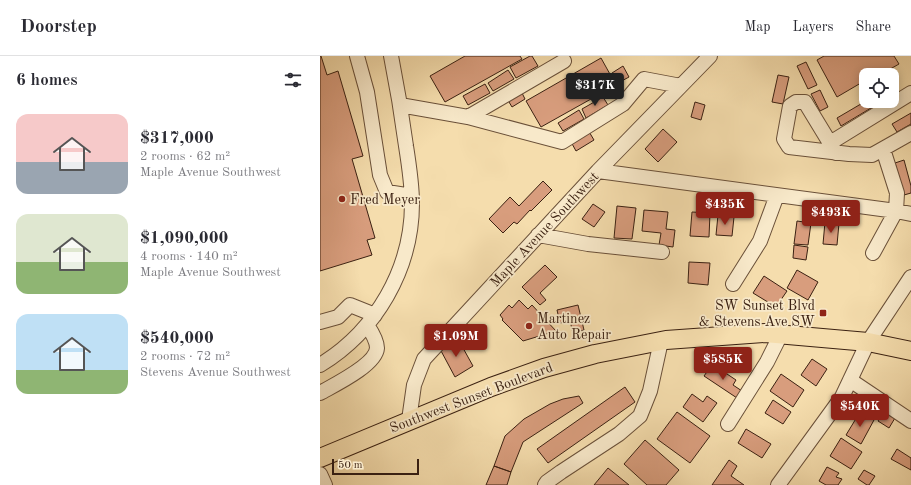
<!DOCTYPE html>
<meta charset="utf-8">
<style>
:root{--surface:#fff;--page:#f2f2f3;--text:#2b2b33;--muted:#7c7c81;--line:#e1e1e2;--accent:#8f2418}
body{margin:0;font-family:"Old Standard TT",serif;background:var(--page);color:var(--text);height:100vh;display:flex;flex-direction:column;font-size:15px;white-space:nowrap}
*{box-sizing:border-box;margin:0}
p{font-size:13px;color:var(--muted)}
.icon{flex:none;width:22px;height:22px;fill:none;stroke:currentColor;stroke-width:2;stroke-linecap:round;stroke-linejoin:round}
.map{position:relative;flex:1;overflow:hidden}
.panel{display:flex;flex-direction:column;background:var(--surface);width:320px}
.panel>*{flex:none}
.tools{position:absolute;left:539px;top:12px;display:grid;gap:8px}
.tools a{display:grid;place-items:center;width:40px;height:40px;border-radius:8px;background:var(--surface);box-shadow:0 2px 10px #0003;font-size:20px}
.scale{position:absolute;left:12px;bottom:10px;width:87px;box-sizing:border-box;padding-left:4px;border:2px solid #3b2112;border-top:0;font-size:11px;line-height:14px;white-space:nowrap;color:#3b2112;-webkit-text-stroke:3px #f8e9ca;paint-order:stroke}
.price{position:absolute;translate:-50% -34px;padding:0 9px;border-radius:4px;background:var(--accent);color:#fff;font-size:13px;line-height:26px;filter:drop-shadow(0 1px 2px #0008)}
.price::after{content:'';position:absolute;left:50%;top:24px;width:12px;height:9px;margin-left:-6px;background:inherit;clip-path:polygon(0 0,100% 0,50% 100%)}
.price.on{background:#222;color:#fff}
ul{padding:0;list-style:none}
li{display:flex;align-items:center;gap:12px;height:100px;padding:0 16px}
li span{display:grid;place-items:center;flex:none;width:112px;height:80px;border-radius:12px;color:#555}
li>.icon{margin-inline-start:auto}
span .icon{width:48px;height:48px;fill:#fffc;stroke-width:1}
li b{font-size:17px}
h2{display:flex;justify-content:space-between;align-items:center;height:48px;padding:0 16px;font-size:17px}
header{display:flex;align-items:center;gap:24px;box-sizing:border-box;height:56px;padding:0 20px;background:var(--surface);border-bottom:1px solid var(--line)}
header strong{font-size:19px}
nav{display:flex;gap:22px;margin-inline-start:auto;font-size:14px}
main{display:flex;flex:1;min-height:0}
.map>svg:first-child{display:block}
</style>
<header>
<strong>Doorstep</strong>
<nav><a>Map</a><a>Layers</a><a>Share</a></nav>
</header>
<main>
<section class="panel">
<h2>6 homes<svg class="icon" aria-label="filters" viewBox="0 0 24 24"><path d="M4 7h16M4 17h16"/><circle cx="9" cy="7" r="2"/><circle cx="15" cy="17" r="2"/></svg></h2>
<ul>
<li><span style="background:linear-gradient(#f6c9c9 60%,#9aa5b1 0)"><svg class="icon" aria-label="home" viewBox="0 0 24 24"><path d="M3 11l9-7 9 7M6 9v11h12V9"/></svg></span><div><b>$317,000</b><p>2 rooms · 62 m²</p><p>Maple Avenue Southwest</p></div></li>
<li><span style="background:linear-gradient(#dfe7d0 60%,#8fb573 0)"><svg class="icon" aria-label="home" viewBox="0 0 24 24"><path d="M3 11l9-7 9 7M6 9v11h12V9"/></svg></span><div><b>$1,090,000</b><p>4 rooms · 140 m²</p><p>Maple Avenue Southwest</p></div></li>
<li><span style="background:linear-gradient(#bfe0f5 70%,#8fb573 0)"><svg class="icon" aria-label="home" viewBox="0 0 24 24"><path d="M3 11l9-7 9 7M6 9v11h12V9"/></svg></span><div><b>$540,000</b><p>2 rooms · 72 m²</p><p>Stevens Avenue Southwest</p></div></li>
</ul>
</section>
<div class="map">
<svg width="591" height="429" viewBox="0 0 591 429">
<rect width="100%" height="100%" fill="#f5ddad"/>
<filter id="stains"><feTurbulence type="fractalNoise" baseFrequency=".005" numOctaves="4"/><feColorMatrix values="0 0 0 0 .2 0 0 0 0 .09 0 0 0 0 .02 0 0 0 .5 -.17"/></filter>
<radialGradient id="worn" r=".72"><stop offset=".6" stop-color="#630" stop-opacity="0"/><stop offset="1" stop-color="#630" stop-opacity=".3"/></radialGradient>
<path fill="#d89d7d" stroke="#3b2112" d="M0,0H1L7,19L18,15L43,100L32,103L55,182L47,184L52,199L0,215Z
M145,0H200L202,3L125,46L110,20Z
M210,0H212L218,10L196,22L190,11Z
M504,0H574L579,8L565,16L564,14L555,19H546V24L517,41L497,4Z
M281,2L296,29L221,71L206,45Z
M486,6L497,29L488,33L477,10Z
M303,10L309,21L298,27L292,17Z
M188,14L194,23L173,35L168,27Z
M458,19L469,21L463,48L452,46Z
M165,28L170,37L148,49L143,40Z
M200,33L205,43L192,51L186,41Z
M500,34L508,51L500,55L491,38Z
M283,41L288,49L266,62L262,53Z
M546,45L551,52L521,70L517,62Z
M375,46L385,49L381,64L371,61Z
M259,54L264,63L243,75L238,67Z
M591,57V68L577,76L572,68Z
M343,73L357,86L338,106L325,93Z
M268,74L274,84L256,95L250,84Z
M584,104L591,130V137L584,139L575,107Z
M223,125L232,134L211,155L210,154L197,168L194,166L183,177L169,163L190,141L199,150Z
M273,148L285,156L274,171L262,163Z
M297,150L316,152L312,183L294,182Z
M324,154L348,156L346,173L355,174L353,191L339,189L341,177L322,175Z
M372,156L390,157L389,181L370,180Z
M398,159L414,161L412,180L396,179Z
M477,165L491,167L488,189L474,188Z
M505,166L519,167L517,189L503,188Z
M474,189L488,191L486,204L473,202Z
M369,206L390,207L388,229L368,227Z
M225,209L237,221L220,237L226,244L220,249L202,231Z
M477,214L498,226L488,244L467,232Z
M444,220L467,235L456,251L433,237Z
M199,244L208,253L212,249L236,275L203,285L182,264L183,263L180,259L189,249L192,252Z
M258,249L264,274L253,277L250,265L240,267L237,254Z
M138,283L153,310L135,321L120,293Z
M492,303L507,313L496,330L481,319Z
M395,310L416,324L413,329L422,335L417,342L384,320L389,313L392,315Z
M461,318L484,334L473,351L450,335Z
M305,331L315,346L228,407L217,393Z
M372,338L383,346L387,340L397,347L383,366L363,351Z
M259,340L263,347L203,386L191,416L174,410L185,380L204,363L230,348L243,343Z
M453,344L471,356L463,368L445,357Z
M564,355L575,362L569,372L558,365Z
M357,356L390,380L370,407L337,383Z
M540,356L554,364L541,388L526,379Z
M426,373L451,388L442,402L418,387Z
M521,382L542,396L531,413L510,400Z
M325,384L359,414L346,429H327L304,408Z
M577,393L591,402V414L571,403Z
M409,404L417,410L411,420L424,429H392Z
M174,410L191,416L187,429H166Z
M507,411L519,417L516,421L522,423L518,429H506L499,425Z
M288,412L309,429H274Z
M544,414L555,420L549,429H547L538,423Z"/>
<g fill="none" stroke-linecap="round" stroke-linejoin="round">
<g stroke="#6a5039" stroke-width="16">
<path id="minor" d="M37,0L47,36L60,119L67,136L92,140
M244,5L148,61L242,86L303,48L324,23L361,30
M80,49L148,61
M510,87L591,37
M516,97L485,46H476L470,50L464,83L469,91L529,98L552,99L591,77
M278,115L576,155L591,158
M218,179L268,188L342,196
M553,197L576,155L577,137L563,93
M413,228L440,185L457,139
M0,266L18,261L30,249L55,259
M0,309C56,275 92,213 92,147C92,128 89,109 86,90C82,60 77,30 71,0
M530,324L591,365
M0,337C14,329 56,309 57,292C57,284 51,275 47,269
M89,364L94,329L104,303L278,115L390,0
M408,368L447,306L461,278
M0,418L5,429
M225,429L227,426L241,416L299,378L320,360L330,335L341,285
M458,429L522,341L548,286L591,221"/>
</g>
<g stroke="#3b2112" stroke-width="20">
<path id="major" d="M0,402L171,331L224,312L275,298L346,284L445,277L548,286L591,295"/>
</g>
<use href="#minor" stroke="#f8e9ca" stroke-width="14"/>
<use href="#major" stroke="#f5ddad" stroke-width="18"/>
</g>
<g fill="#8f2418" stroke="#f8e9ca" stroke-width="1.5">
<circle cx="22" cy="143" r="4"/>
<rect x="499" y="253" width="8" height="8" rx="2"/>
<circle cx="209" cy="270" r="4"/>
</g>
<g text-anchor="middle" stroke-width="3.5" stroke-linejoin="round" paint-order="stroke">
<g font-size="14" fill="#3b2112" stroke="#f8e9ca" text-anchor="start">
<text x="30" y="148">Fred Meyer</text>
<text x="495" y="254" text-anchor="end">SW Sunset Blvd<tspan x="495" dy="16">&amp; Stevens Ave SW</tspan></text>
<text x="217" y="267">Martinez<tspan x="217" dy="16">Auto Repair</tspan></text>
</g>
<g font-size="14" fill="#3b2112" stroke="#f8e9ca">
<text transform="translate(224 173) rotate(-47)" y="5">Maple Avenue Southwest</text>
<text transform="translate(151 341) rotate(-21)" y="5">Southwest Sunset Boulevard</text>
</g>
</g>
<rect width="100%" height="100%" filter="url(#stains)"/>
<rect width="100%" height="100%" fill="url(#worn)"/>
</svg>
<div class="tools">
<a><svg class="icon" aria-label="locate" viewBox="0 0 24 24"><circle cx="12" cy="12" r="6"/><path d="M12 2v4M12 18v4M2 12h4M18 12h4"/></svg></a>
</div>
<div class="scale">50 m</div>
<b class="price on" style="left:275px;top:51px">$317K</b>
<b class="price" style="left:405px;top:170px">$435K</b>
<b class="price" style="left:511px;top:178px">$493K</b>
<b class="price" style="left:136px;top:302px">$1.09M</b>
<b class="price" style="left:403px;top:325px">$585K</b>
<b class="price" style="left:540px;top:372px">$540K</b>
</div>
</main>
